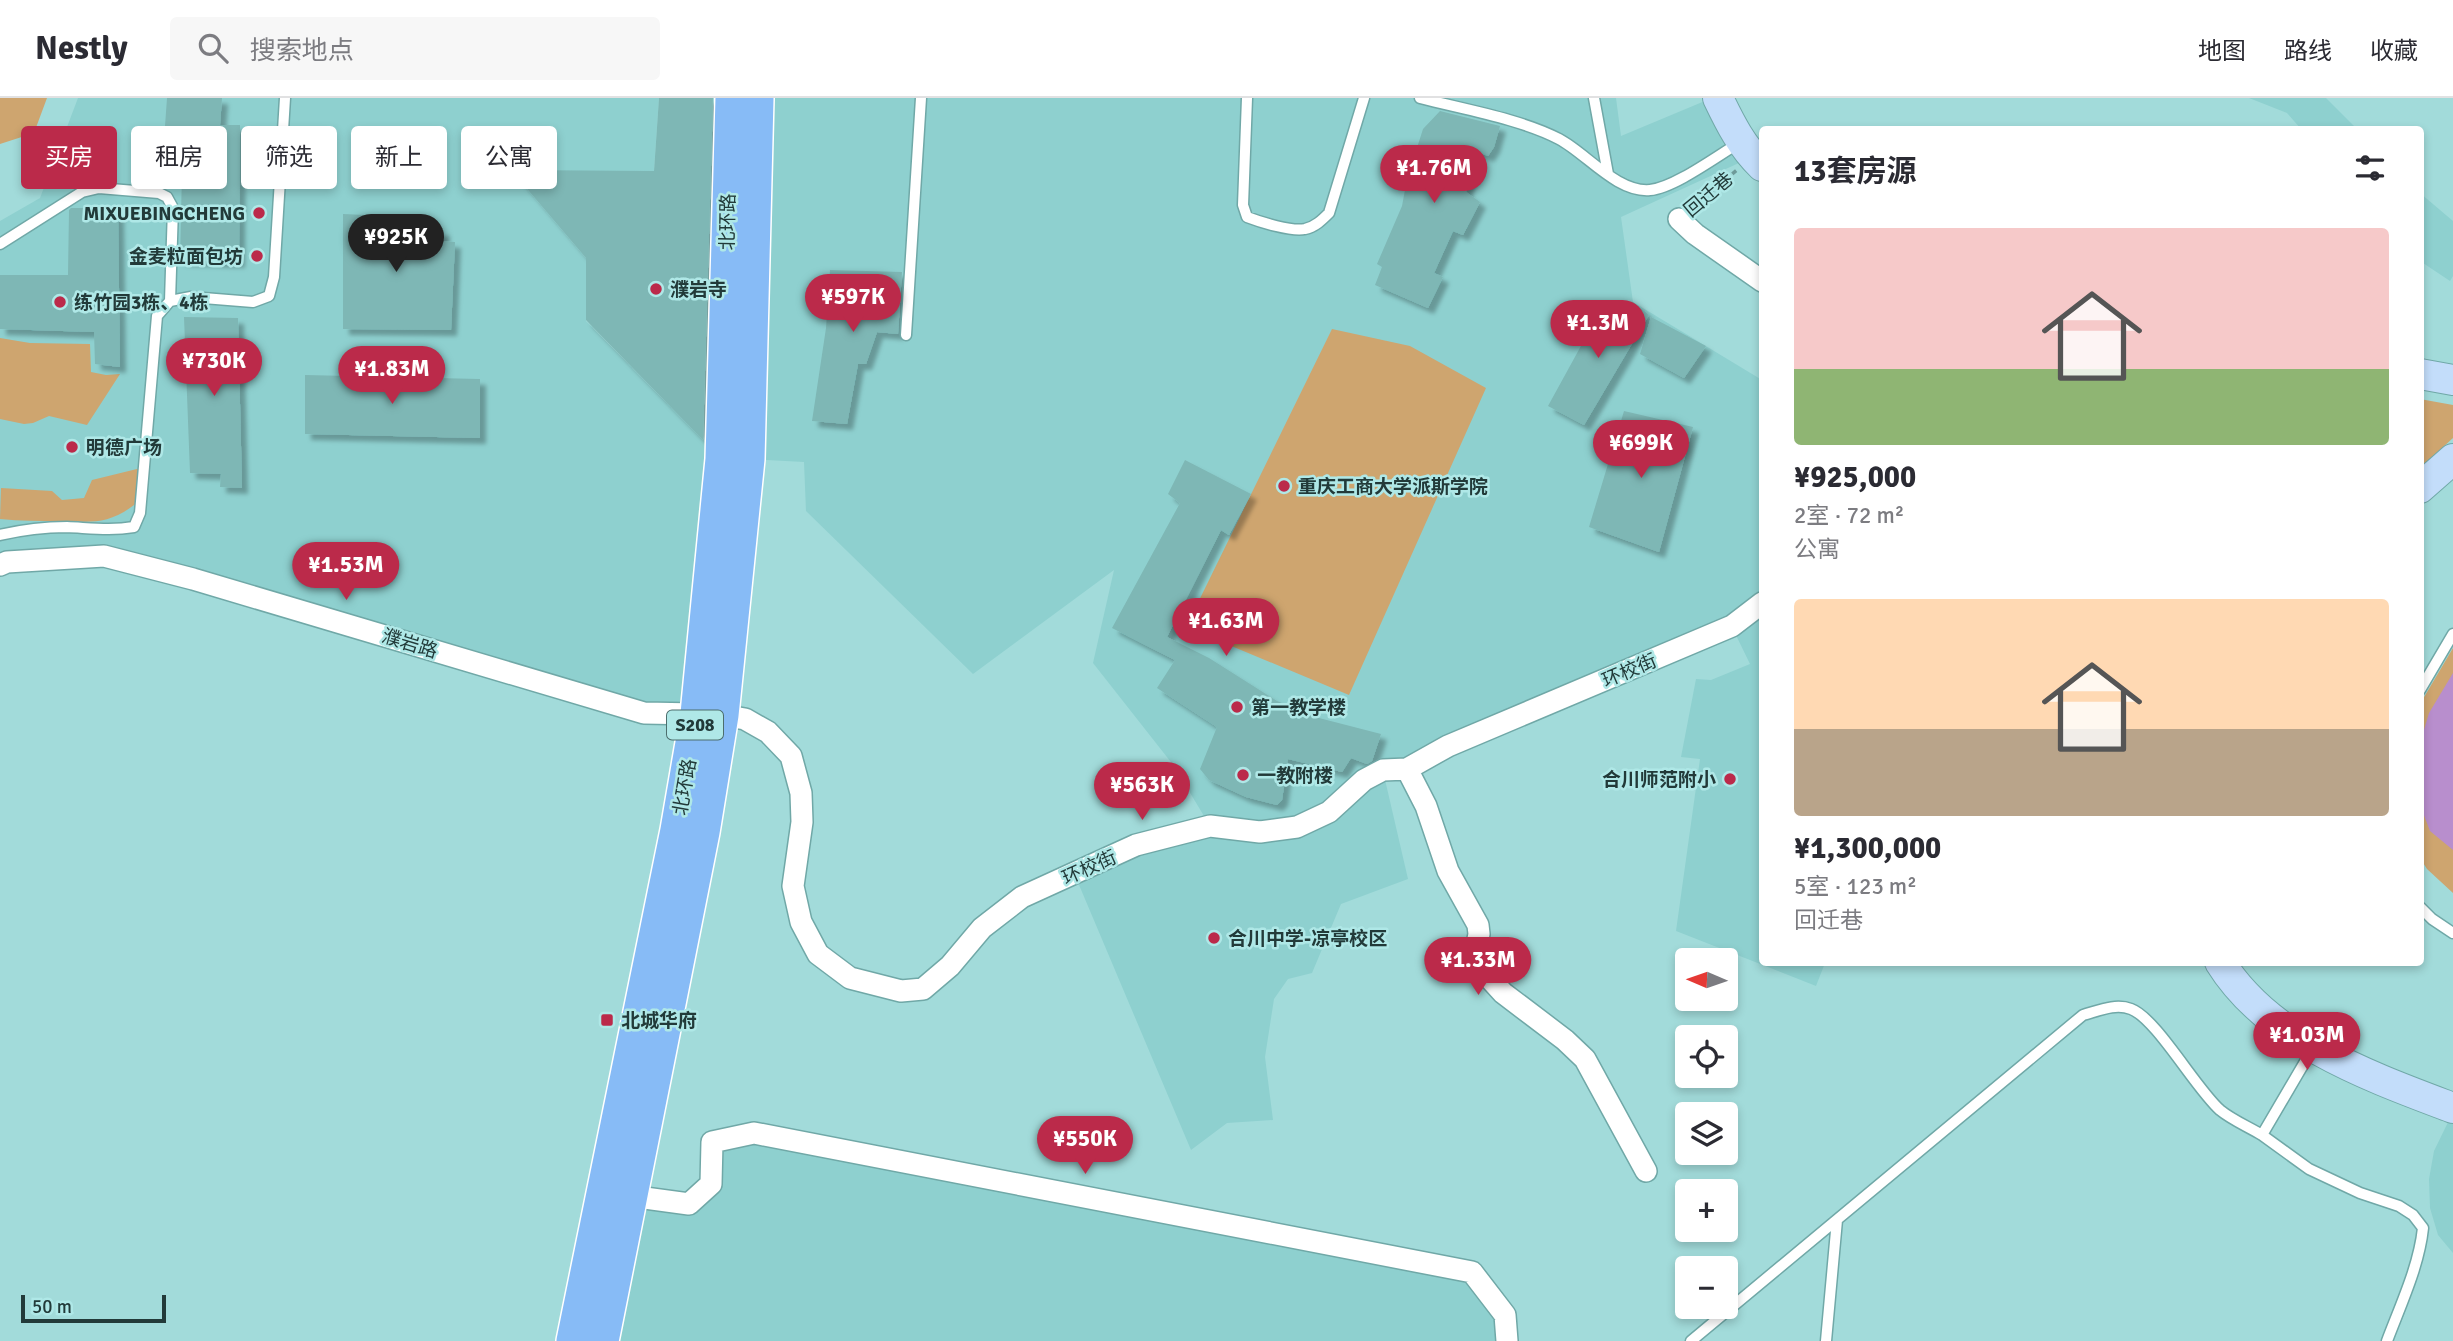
<!DOCTYPE html>
<html lang="zh">
<meta charset="utf-8">
<style>
:root{--surface:#fff;--page:#f7f7f7;--text:#2b2b33;--muted:#7c7c81;--line:#e1e1e2;--accent:#bb2a4a}
body{margin:0;font-family:Signika,"Noto Sans SC",sans-serif;background:var(--page);color:var(--text);height:100vh;display:flex;flex-direction:column;font-size:26px;white-space:nowrap}
*{box-sizing:border-box;margin:0}
p{font-size:23px;color:var(--muted)}
.icon{flex:none;width:38px;height:38px;fill:none;stroke:currentColor;stroke-width:2;stroke-linecap:round;stroke-linejoin:round}
.map{position:relative;flex:1;overflow:hidden}
.details{position:absolute;left:1759px;top:28px;width:665px;height:840px;display:flex;flex-direction:column;background:var(--surface);border-radius:7px;box-shadow:0 4px 10px #0003}
.details>*{flex:none}
.hud{position:absolute;left:21px;top:28px;width:665px;height:63px;display:flex;gap:14px}
.needle{width:46px;rotate:272deg}
.buttons{position:absolute;left:1675px;top:850px;display:grid;gap:14px}
.buttons a{display:grid;place-items:center;width:63px;height:63px;border-radius:7px;background:var(--surface);box-shadow:0 4px 10px #0003;font-size:35px}
.scale{position:absolute;left:21px;bottom:18px;width:145px;box-sizing:border-box;padding-left:7px;border:4px solid #223a39;border-top:0;font-size:19px;line-height:24px;white-space:nowrap;color:#223a39;-webkit-text-stroke:5px #afe8e7;paint-order:stroke}
.price{position:absolute;translate:-50% -60px;padding:0 16px;border-radius:24px;background:var(--accent);color:#fff;font-size:23px;line-height:46px;filter:drop-shadow(0 2px 4px #0008)}
.price::after{content:'';position:absolute;left:50%;top:42px;width:21px;height:16px;margin-left:-10px;background:inherit;clip-path:polygon(0 0,100% 0,50% 100%)}
.price.on{background:#222;color:#fff}
ul{padding:0;list-style:none}
li{display:grid;align-content:center;gap:14px;height:371px;padding:0 35px}
li span{display:grid;place-items:center;height:217px;border-radius:7px;color:#555}
li>.icon{margin-inline-start:auto}
span .icon{width:126px;height:126px;fill:#fffc;stroke-width:1}
li b{font-size:30px}
h2{display:flex;justify-content:space-between;align-items:center;height:84px;padding:0 35px;font-size:30px}
.chip{padding:0 24px;border-radius:7px;background:var(--surface);box-shadow:0 4px 10px #0003;font-size:24px;line-height:63px}
.chip.on{background:var(--accent);color:#fff}
header{display:flex;align-items:center;gap:42px;box-sizing:border-box;height:98px;padding:0 35px;background:var(--surface);border-bottom:2px solid var(--line)}
header strong{font-size:33px}
nav{display:flex;gap:38px;margin-inline-start:auto;font-size:24px}
.search{width:490px;height:63px;background:var(--page);display:flex;align-items:center;gap:18px;box-sizing:border-box;padding:0 24px;border-radius:7px;color:var(--muted);font-size:26px}
.map>svg:first-child{display:block}
</style>
<header>
<strong>Nestly</strong>
<div class="search"><svg class="icon" aria-label="search" viewBox="0 0 24 24"><circle cx="10" cy="10" r="6"/><path d="M15 15l6 6"/></svg>搜索地点</div>
<nav><a>地图</a><a>路线</a><a>收藏</a></nav>
</header>
<div class="map">
<svg width="2453" height="1243" viewBox="0 0 2453 1243">
<defs>
<filter id="shadow"><feDropShadow dx="6" dy="6" stdDeviation="2" flood-color="#0004"/></filter>
</defs>
<rect width="100%" height="100%" fill="#a2dbda"/>
<path fill="#8ed0cf" d="M78,0H659L654,73H512L586,160V223L722,361L697,616L644,615L104,458L0,462V123L40,100Z
M757,0H1616L1621,38L1712,0L1752,59L1621,119L1633,204L1762,282V864L1825,865L1816,888L1676,833L1700,661L1681,659L1696,581L1711,582L1750,566L1732,529L1383,673L1408,781L1341,806L1312,875L1288,881L1274,901L1265,959L1273,1022L1227,1025L1191,1052L1074,775L1210,728L1174,668L1093,565L1114,472L973,576L806,413L804,364L748,361Z
M2249,0H2326L2357,31H2301L2287,15Z
M2420,95L2453,123V178L2450,183L2420,163Z
M2453,1014V1155L2438,1137L2430,1110L2429,1081L2434,1053Z
M754,1035L1472,1174L1507,1243H602L630,1098L689,1106L711,1086L712,1044Z"/>
<path fill="#cea56f" d="M0,0H47L34,35L0,46Z
M1332,231L1410,248L1486,290L1349,597L1186,529Z
M0,240L30,245L90,246L91,274L106,277L120,276L87,327L49,318L33,325L24,326L0,321Z
M2420,301L2453,307V340L2420,370Z
M141,370L138,404C109,427 94,424 60,423C40,423 20,423 0,421L1,390L52,393L62,402L84,400L92,382Z
M2453,550V795L2427,771L2420,760V606Z"/>
<path fill="#b88ecd" d="M2453,575V752L2430,733L2420,707V645L2429,615Z"/>
<path fill="#7eb7b5" filter="url(#shadow)" d="M167,0H222L220,27H240L239,164L180,162L183,29L165,28Z
M659,0H713L703,342L586,222V160L511,72L654,73Z
M1440,13L1500,28L1494,49L1488,58L1478,54L1466,94L1480,104L1463,137L1453,133L1434,175L1443,179L1428,210L1375,187L1382,169L1377,166L1402,108L1407,81L1423,31Z
M71,110H118L120,269L95,266L94,234L0,231V177H68L69,112Z
M343,116L431,120V132H444L443,143L455,144L451,232L343,231Z
M830,172L902,174L898,236L877,234L866,266H858L847,326L812,323L826,230Z
M1633,204L1649,217L1584,327L1548,308L1604,206Z
M184,219L238,220L242,390L220,389L221,376L190,375Z
M1651,219L1706,248L1684,280L1640,256Z
M305,277L480,281V340L305,336Z
M1624,313L1693,329L1659,454L1589,429Z
M1185,362L1251,396L1229,437L1221,432L1167,539L1209,560L1277,603L1319,620L1381,636L1372,663L1367,666L1351,660L1342,674L1288,661L1282,702L1277,707L1246,699L1209,682L1200,671L1217,629L1157,590L1175,562L1112,530L1180,405L1168,396Z"/>
<g fill="none" stroke-linecap="round" stroke-linejoin="round">
<g stroke="#70a8a7" stroke-width="13">
<path id="service" d="M1247,0L1243,107L1247,119C1260,124 1292,134 1305,131C1315,129 1322,122 1329,115L1364,0
M1420,0C1462,11 1521,21 1559,41C1586,55 1617,95 1650,92C1674,90 1717,58 1739,45
M1594,0L1608,76
M0,146L82,94L99,90L159,95L167,99L173,110L170,203
M906,237L921,0
M0,437C21,432 45,429 67,429C90,430 111,433 134,429L140,415L157,218L170,203L191,199L253,204L269,198L274,179L285,0
M2420,592L2453,536
M2420,809L2432,821L2453,835
M2262,1037L2309,1071L2360,1095L2399,1108L2413,1117L2423,1130C2419,1168 2401,1206 2387,1243
M1691,1243L2083,917C2098,913 2115,905 2131,911C2156,920 2196,991 2220,1012C2232,1022 2249,1029 2262,1037L2313,950
M1826,1243L1837,1122"/>
</g>
<g stroke="#70a8a7" stroke-width="24">
<path id="minor" d="M1679,121L1695,136L1762,183
M0,467L7,464L104,458L193,481L644,615L697,616
M722,617L745,621L768,634L791,658L801,695L802,724L793,788L801,824L818,856L850,880L901,893L923,891L950,868L982,830L1022,799L1136,747L1210,728L1260,734L1297,729L1329,714L1364,682L1383,672L1407,671L1448,648L1732,528L1762,505
M1407,671L1426,708L1448,773L1478,827L1479,836L1475,856L1476,863L1482,872L1503,895L1565,942L1585,961L1646,1073
M630,1098L689,1106L711,1086L712,1044L754,1035L1472,1174L1505,1217L1507,1243"/>
</g>
<g stroke="#70a8a7" stroke-width="32">
<path id="secondary" d="M1718,0C1730,25 1742,49 1762,68
M2420,276L2453,282
M2420,390L2453,361
M2220,864C2269,943 2371,979 2453,1010"/>
</g>
<g stroke="#fff" stroke-width="36">
<path id="primary" d="M573,1243L677,732L697,616L722,361L732,0
M602,1243L703,734L722,617L748,361L757,0"/>
</g>
<path stroke="#6e9a99" stroke-width="3.5" stroke-dasharray="5 5" stroke-linecap="butt" d="M1694,108L1737,72"/>
<use href="#service" stroke="#fff" stroke-width="10"/>
<use href="#minor" stroke="#fff" stroke-width="21"/>
<use href="#secondary" stroke="#c3ddfa" stroke-width="30"/>
<use href="#primary" stroke="#87bbf6" stroke-width="33"/>
</g>
<g fill="#bb2a4a" stroke="#afe8e7" stroke-width="2.5">
<circle cx="259" cy="115" r="7"/>
<circle cx="257" cy="158" r="7"/>
<circle cx="656" cy="191" r="7"/>
<circle cx="60" cy="204" r="7"/>
<circle cx="72" cy="349" r="7"/>
<circle cx="1284" cy="388" r="7"/>
<circle cx="1237" cy="609" r="7"/>
<circle cx="1243" cy="677" r="7"/>
<circle cx="1730" cy="681" r="7"/>
<circle cx="1214" cy="840" r="7"/>
<rect x="600" y="915" width="14" height="14" rx="3.5"/>
</g>
<g text-anchor="middle" stroke-width="5" stroke-linejoin="round" paint-order="stroke">
<rect fill="#afe8e7" stroke="#4c6e6d" stroke-width="2" x="667" y="612.5" width="56" height="29" rx="5"/>
<g font-size="18" font-weight="bold" fill="#223a39">
<text x="695" y="633">S208</text>
</g>
<g font-size="19" fill="#223a39" stroke="#afe8e7">
<text transform="translate(1708 96) rotate(-40)" y="7">回迁巷</text>
<text transform="translate(727 124) rotate(-89)" y="7">北环路</text>
<text transform="translate(410 545) rotate(17)" y="7">濮岩路</text>
<text transform="translate(1629 572) rotate(-23)" y="7">环校街</text>
<text transform="translate(684 689) rotate(-80)" y="7">北环路</text>
<text transform="translate(1089 769) rotate(-24)" y="7">环校街</text>
</g>
<g font-size="19" font-weight="bold" fill="#223a39" stroke="#afe8e7" text-anchor="start">
<text x="245" y="122" text-anchor="end">MIXUEBINGCHENG</text>
<text x="243" y="165" text-anchor="end">金麦粒面包坊</text>
<text x="670" y="198">濮岩寺</text>
<text x="74" y="211">练竹园3栋、4栋</text>
<text x="86" y="356">明德广场</text>
<text x="1298" y="395">重庆工商大学派斯学院</text>
<text x="1251" y="616">第一教学楼</text>
<text x="1257" y="684">一教附楼</text>
<text x="1716" y="688" text-anchor="end">合川师范附小</text>
<text x="1228" y="847">合川中学-凉亭校区</text>
<text x="621" y="929">北城华府</text>
</g>
</g>
</svg>
<div class="buttons">
<a><svg class="needle" viewBox="-14 -14 28 28"><path d="M0-13l5 13h-10z" fill="#e53935"/><path d="M0 13l5-13h-10z" fill="#7c7c81"/></svg></a>
<a><svg class="icon" aria-label="locate" viewBox="0 0 24 24"><circle cx="12" cy="12" r="6"/><path d="M12 2v4M12 18v4M2 12h4M18 12h4"/></svg></a>
<a><svg class="icon" aria-label="layers" viewBox="0 0 24 24"><path d="M12 4l9 5-9 5-9-5zM3 14l9 5 9-5"/></svg></a>
<a>+</a>
<a>−</a>
</div>
<div class="scale">50 m</div>
<b class="price" style="left:1434px;top:107px">¥1.76M</b>
<b class="price on" style="left:396px;top:176px">¥925K</b>
<b class="price" style="left:853px;top:236px">¥597K</b>
<b class="price" style="left:1598px;top:262px">¥1.3M</b>
<b class="price" style="left:214px;top:300px">¥730K</b>
<b class="price" style="left:392px;top:308px">¥1.83M</b>
<b class="price" style="left:1641px;top:382px">¥699K</b>
<b class="price" style="left:346px;top:504px">¥1.53M</b>
<b class="price" style="left:1226px;top:560px">¥1.63M</b>
<b class="price" style="left:1142px;top:724px">¥563K</b>
<b class="price" style="left:1478px;top:899px">¥1.33M</b>
<b class="price" style="left:2307px;top:974px">¥1.03M</b>
<b class="price" style="left:1085px;top:1078px">¥550K</b>
<div class="hud">
<a class="chip on">买房</a>
<a class="chip">租房</a>
<a class="chip">筛选</a>
<a class="chip">新上</a>
<a class="chip">公寓</a>
</div>
<section class="details">
<h2>13套房源<svg class="icon" aria-label="filters" viewBox="0 0 24 24"><path d="M4 7h16M4 17h16"/><circle cx="9" cy="7" r="2"/><circle cx="15" cy="17" r="2"/></svg></h2>
<ul>
<li><span style="background:linear-gradient(#f6c9c9 65%,#8fb573 0)"><svg class="icon" aria-label="home" viewBox="0 0 24 24"><path d="M3 11l9-7 9 7M6 9v11h12V9"/></svg></span><div><b>¥925,000</b><p>2室 · 72 m²</p><p>公寓</p></div></li>
<li><span style="background:linear-gradient(#ffd9b3 60%,#b9a48a 0)"><svg class="icon" aria-label="home" viewBox="0 0 24 24"><path d="M3 11l9-7 9 7M6 9v11h12V9"/></svg></span><div><b>¥1,300,000</b><p>5室 · 123 m²</p><p>回迁巷</p></div></li>
</ul>
</section>
</div>
